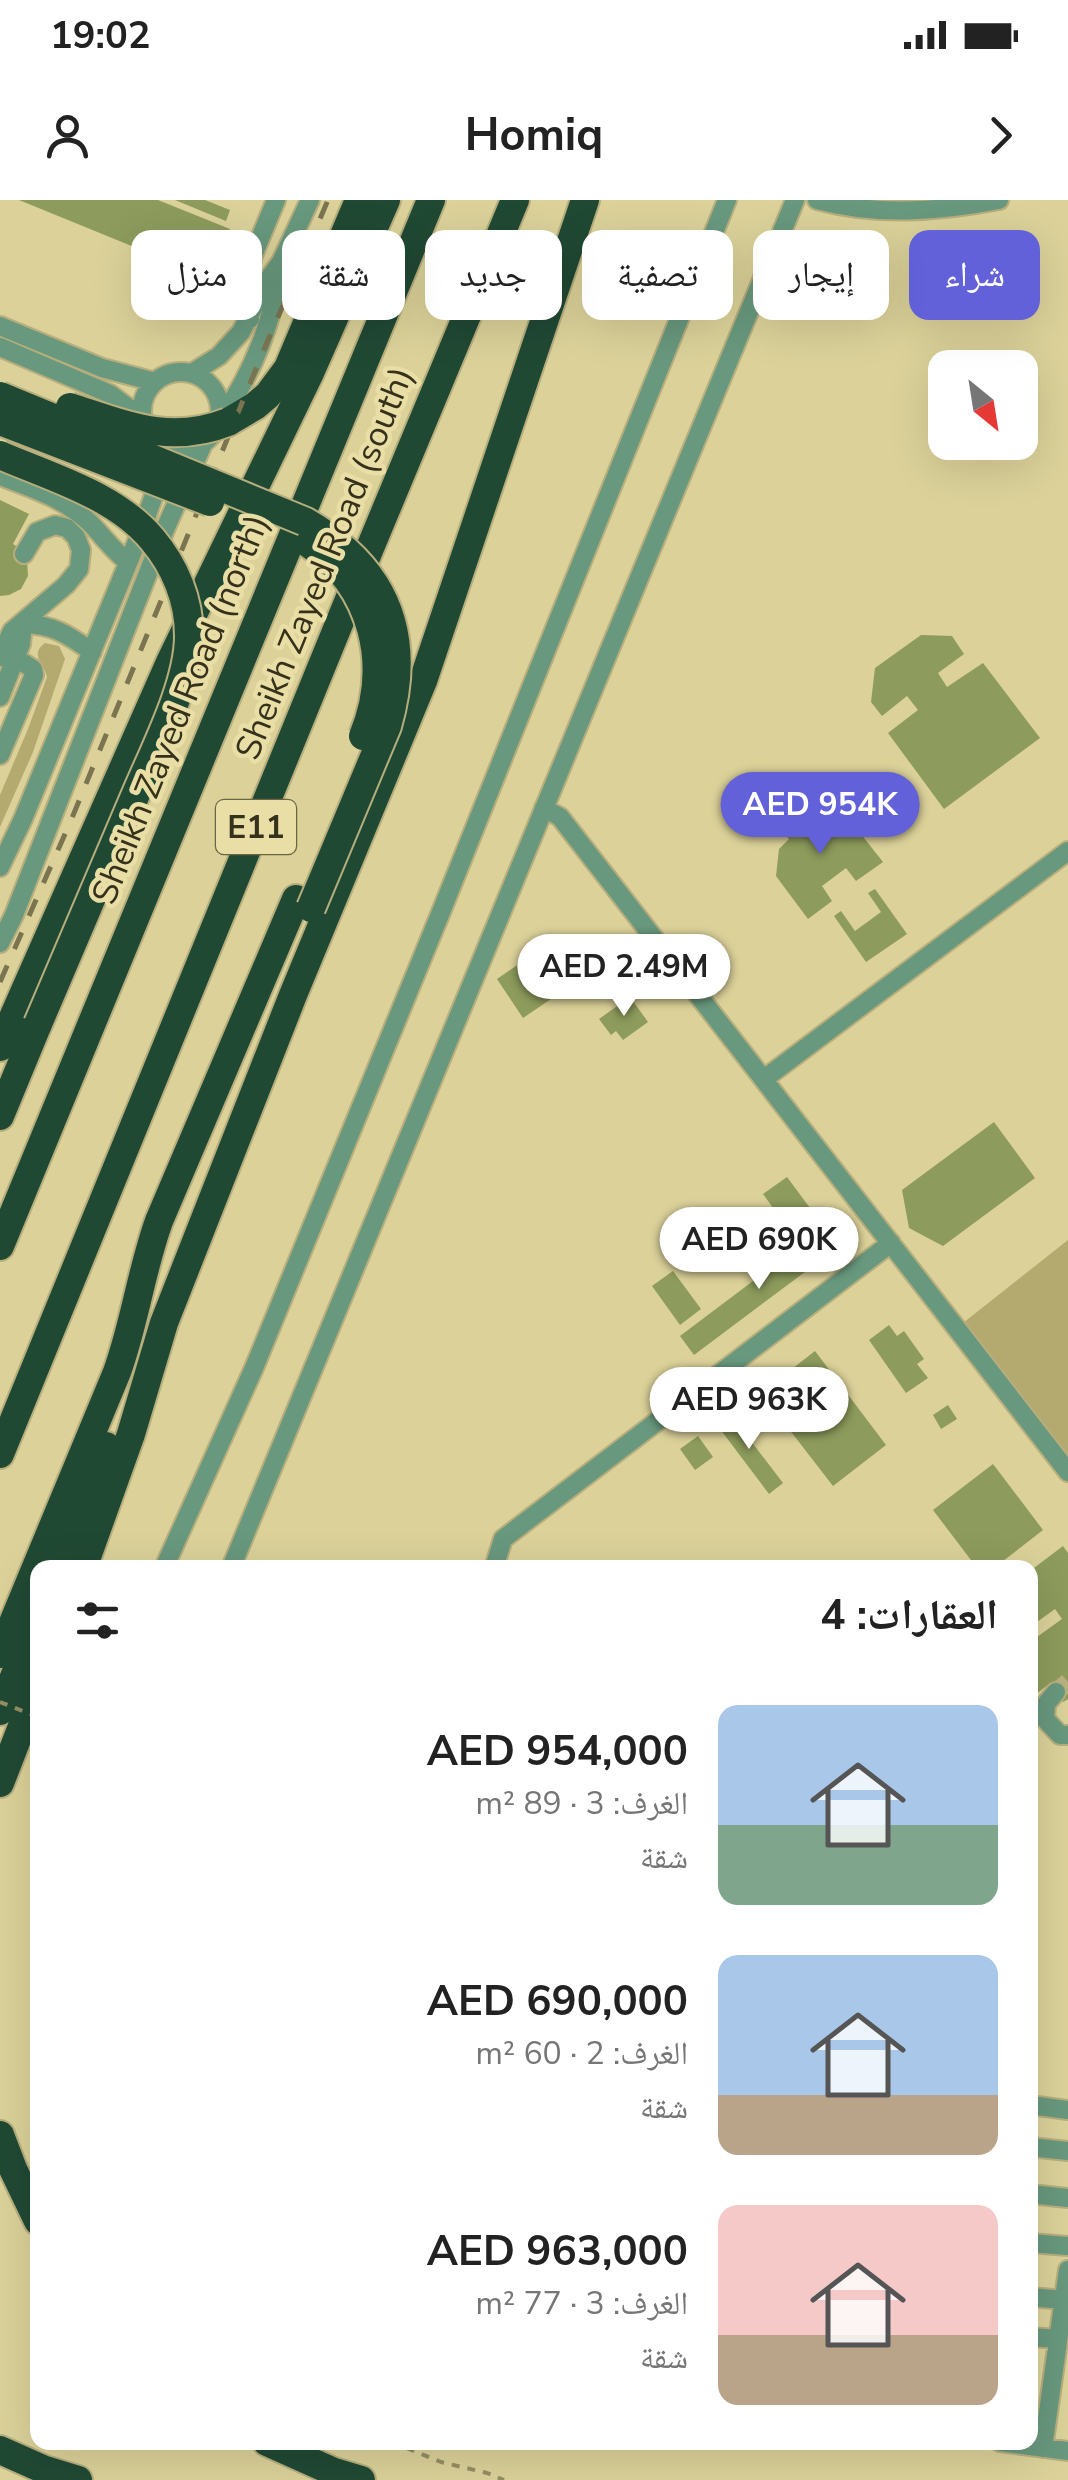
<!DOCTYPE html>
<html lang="ar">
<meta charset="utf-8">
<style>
:root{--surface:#fff;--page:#f2f2f2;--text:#222;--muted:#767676;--accent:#6261da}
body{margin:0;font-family:"Nunito Sans","Noto Naskh Arabic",sans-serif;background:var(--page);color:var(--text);direction:rtl;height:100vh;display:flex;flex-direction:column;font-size:38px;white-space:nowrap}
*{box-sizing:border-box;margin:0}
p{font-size:32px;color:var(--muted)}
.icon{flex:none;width:55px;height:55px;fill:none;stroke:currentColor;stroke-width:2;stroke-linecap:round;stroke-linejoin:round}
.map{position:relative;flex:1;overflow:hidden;direction:ltr}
.sheet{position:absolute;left:30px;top:1360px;width:1008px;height:890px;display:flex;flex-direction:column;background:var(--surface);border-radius:20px;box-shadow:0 10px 40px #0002;direction:rtl}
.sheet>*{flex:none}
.top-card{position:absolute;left:30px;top:30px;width:1010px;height:90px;direction:rtl;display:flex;gap:20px}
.needle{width:65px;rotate:150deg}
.tools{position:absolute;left:928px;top:150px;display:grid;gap:20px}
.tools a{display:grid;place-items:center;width:110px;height:110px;border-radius:20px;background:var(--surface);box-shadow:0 10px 40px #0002;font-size:50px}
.price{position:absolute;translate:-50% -85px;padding:0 22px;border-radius:35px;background:#fff;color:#222;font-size:32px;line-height:65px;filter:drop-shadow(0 2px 5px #0008)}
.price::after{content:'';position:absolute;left:50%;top:60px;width:30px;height:22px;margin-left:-15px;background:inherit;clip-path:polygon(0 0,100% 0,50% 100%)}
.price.current{background:var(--accent);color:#fff}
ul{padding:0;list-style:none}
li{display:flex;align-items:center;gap:30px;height:250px;padding:0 40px}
li span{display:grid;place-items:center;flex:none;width:280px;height:200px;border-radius:20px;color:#555}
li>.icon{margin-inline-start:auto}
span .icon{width:120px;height:120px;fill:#fffc;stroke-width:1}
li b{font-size:42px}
h2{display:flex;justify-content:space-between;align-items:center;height:120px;padding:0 40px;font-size:42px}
.tag{padding:0 35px;border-radius:20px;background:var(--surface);box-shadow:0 10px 40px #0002;font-size:35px;line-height:90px}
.tag.current{background:var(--accent);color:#fff}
.status{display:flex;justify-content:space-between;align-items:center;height:70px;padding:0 50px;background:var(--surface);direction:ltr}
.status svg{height:28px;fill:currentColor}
header{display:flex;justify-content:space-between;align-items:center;height:130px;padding:0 40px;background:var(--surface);font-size:45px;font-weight:700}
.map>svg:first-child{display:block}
</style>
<div class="status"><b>19:02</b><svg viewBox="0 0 49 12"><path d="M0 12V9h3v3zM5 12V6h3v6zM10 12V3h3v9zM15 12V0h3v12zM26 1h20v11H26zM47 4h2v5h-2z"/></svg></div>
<header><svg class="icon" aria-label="forward" viewBox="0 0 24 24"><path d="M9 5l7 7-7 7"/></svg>Homiq<svg class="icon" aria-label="person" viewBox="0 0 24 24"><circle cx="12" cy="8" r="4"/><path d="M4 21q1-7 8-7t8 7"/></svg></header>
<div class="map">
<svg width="1068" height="2280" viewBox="0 0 1068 2280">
<rect width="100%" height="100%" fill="#dbd199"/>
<path fill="#b4aa6f" d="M45,443L59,446L65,459L33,552L0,627V595L28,529L47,477C44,463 29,455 45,443Z
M1068,1040V1262L963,1123Z"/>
<path fill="#8d9b5c" d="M19,0H158L230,29L210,78Z
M175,0H205L230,10L226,21Z
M0,300L29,314L13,344L19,348L27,360L28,376L21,389L9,395L0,396Z
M921,435L952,436L964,454L938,473L947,487L983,463L1040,538L944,609L888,533L918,510L907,496L882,516L871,502L875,468Z
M796,604L811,622L823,615L849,619L883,662L856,681L846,668L822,686L832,701L808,719L776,676L779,649L789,639L774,621Z
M875,689L907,734L866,762L834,716L841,711L855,731L881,712L868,693Z
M523,761L539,784L544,781L554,797L523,818L497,779Z
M630,797L648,822L623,840L616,831L611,835L599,819Z
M994,922L1035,978L943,1046L909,1028L902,990Z
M787,977L816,1016L792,1034L763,994Z
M822,1029L837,1048L694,1155L680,1136Z
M673,1071L701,1109L680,1125L652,1086Z
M889,1125L897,1136L904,1131L924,1159L917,1164L928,1178L906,1193L869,1140Z
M815,1151L886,1245L833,1286L761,1193Z
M948,1205L957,1219L941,1229L933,1215Z
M728,1211L783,1283L769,1294L714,1221Z
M698,1236L713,1257L695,1270L680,1249Z
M993,1264L1043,1330L994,1368H977L933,1310Z
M1063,1346L1068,1353V1499L1063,1502L1049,1484L1030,1499V1442L1062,1419L1055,1409L1030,1427V1371Z"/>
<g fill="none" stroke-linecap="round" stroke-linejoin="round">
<path stroke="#bab180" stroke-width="18" stroke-dasharray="18 9" stroke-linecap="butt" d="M1056,1492L1068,1482"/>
<g stroke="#b6ae7d" stroke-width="22">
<path id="minor" d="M817,0C877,16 937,12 999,0
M250,119L239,105V89L276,0
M0,126L102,168L155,182
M0,147L110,194L142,218
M142 211a39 39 0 1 1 78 0a39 39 0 1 1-78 0Z
M192,173L219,156L241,132L267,81L281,62L310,0
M220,220C254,171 273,122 281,63
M0,276C32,288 65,299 90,323C103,336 113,351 128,362
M0,457L12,431L66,385L79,369L81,350L76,337L67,328L55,325L37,332L24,354
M0,497L21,444L23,424C52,424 69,435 92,452
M0,555L34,475L33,469L16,458
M544,608L560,617L1068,1272
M0,667L23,619L142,329L155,292L165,247
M0,743L14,715L166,327L203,244
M764,879L1068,651
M164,1368L254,1168L441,712L727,0
M231,1368L795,0
M494,1368L503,1339L891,1043
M1056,1492L1046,1504L1045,1519L1060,1535H1068
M1030,1905L1068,1910
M1030,1947L1068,1951
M1030,1994L1068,1998
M1030,2043L1068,2046
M1030,2097L1064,2100
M1030,2137L1058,2139
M1000,2242L1068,2251
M1043,2248L1068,2070"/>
</g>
<g stroke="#b6ae7d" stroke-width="32">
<path id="highway" d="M228,222L255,206L268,195L288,168L359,0
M0,847L171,460L309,175L386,0
M0,916L38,824
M0,1046L431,0
M0,1254L370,348L515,0
M58,1368L106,1246
M83,1368L131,1234L164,1123L293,795L423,481L585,0
M0,1454L117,1172C135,1122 141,1071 159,1021L296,699
M0,1511L38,1419
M0,1583L38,1485
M0,1935L13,1969L38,2021
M267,2242L334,2272L361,2280
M0,2250L45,2270L78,2280"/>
</g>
<path stroke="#968e64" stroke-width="4" stroke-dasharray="8 8" stroke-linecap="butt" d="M392,2242L441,2262L487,2273L504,2280"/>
<use href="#minor" stroke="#68987d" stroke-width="18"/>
<use href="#highway" stroke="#204934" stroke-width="28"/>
<path stroke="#7b7450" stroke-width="5" stroke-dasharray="18 18" stroke-linecap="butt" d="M0,782L72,618L260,159L328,0"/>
<g stroke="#b6ae7d" stroke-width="32" stroke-linecap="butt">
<path id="highway-bridge" d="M0,196L306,322C387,369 413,436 387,526L311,708
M70,207C126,225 170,245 228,222
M0,221L210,302
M0,255C51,277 115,295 152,339C175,366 189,400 189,436C189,484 155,549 136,594C103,671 70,748 38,824
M309,344C374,386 392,466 363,536"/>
</g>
<path stroke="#968e64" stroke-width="4" stroke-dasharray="8 8" stroke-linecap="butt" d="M0,1502L38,1517"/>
<use href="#highway-bridge" stroke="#204934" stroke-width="28"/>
</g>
<g text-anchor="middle" stroke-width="9" stroke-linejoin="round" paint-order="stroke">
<rect fill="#e8dea6" stroke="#6b6545" stroke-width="2.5" x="216" y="600" width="80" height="54" rx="8"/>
<g font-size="32" font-weight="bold" fill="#35311b">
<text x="256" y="638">E11</text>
</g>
<g font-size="35" fill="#35311b" stroke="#e8dea6">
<text transform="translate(324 363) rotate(-68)" y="12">Sheikh Zayed Road (south)</text>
<text transform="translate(180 509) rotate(-68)" y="12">Sheikh Zayed Road (north)</text>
</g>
</g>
</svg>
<div class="tools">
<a><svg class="needle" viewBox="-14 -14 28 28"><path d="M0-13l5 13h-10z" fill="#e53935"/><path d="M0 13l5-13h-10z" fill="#767676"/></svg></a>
</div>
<b class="price current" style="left:820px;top:657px">AED 954K</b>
<b class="price" style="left:624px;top:819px">AED 2.49M</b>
<b class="price" style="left:759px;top:1092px">AED 690K</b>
<b class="price" style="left:749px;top:1252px">AED 963K</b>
<div class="top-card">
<a class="tag current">شراء</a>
<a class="tag">إيجار</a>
<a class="tag">تصفية</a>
<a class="tag">جديد</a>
<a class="tag">شقة</a>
<a class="tag">منزل</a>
</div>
<section class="sheet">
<h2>العقارات: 4<svg class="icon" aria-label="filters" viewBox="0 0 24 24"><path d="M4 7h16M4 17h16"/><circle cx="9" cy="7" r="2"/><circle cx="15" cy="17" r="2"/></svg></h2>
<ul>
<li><span style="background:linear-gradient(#a9c7e8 60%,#7fa58c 0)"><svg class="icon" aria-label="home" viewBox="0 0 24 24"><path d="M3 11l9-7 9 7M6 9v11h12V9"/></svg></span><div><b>AED 954,000</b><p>الغرف: 3 · 89 m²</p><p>شقة</p></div></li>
<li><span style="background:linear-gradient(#a9c7e8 70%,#b9a48a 0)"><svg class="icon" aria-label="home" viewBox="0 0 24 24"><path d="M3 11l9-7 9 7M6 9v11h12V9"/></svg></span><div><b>AED 690,000</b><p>الغرف: 2 · 60 m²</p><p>شقة</p></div></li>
<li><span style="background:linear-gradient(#f6c9c9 65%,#b9a48a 0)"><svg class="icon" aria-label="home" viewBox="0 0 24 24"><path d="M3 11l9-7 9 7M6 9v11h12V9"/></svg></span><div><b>AED 963,000</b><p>الغرف: 3 · 77 m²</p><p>شقة</p></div></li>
</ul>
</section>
</div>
